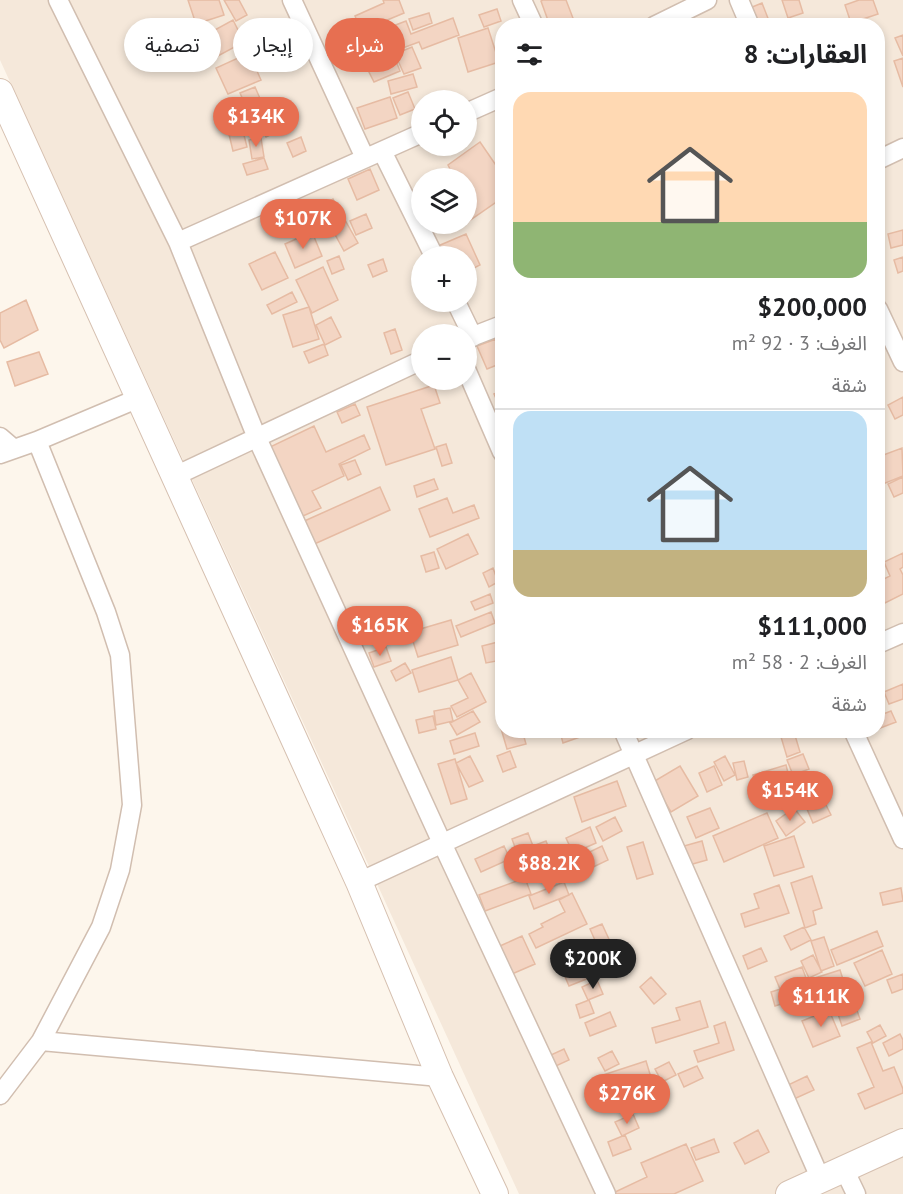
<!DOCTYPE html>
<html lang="ar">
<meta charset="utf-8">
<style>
:root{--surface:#fff;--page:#f2f2f2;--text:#202124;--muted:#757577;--line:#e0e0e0;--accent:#e76f51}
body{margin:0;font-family:"PT Sans","Noto Sans Arabic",sans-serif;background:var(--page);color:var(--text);direction:rtl;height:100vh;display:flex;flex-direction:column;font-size:22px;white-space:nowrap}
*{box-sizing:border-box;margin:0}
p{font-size:20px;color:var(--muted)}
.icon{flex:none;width:33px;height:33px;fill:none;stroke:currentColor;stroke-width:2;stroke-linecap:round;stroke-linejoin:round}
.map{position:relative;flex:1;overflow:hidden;direction:ltr}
.side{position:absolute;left:495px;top:18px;width:390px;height:720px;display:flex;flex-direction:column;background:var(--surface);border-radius:24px;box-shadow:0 3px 9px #0003;direction:rtl}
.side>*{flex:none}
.banner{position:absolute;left:18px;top:18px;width:387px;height:54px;direction:rtl;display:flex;gap:12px}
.buttons{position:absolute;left:411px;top:90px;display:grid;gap:12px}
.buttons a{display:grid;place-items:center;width:66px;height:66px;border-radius:50%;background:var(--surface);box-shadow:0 3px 9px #0003;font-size:30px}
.price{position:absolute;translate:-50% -51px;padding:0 14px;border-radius:21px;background:var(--accent);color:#fff;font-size:20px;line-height:39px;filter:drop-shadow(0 2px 3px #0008)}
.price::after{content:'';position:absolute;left:50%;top:36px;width:18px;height:14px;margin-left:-9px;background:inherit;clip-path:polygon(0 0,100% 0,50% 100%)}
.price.on{background:#222;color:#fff}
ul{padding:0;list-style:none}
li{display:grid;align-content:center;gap:12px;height:318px;padding:0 18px}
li+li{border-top:2px solid var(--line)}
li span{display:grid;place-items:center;height:186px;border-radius:18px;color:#555}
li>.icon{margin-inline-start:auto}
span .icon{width:108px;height:108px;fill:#fffc;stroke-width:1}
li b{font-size:26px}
h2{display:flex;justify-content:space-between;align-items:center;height:72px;padding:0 18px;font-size:26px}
.chip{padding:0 21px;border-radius:27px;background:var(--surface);box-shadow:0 3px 9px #0003;font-size:21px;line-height:54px}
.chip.on{background:var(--accent);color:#fff}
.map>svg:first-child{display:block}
</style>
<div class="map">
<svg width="903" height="1194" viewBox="0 0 903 1194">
<rect width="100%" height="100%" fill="#fdf6ec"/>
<path fill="#f5e8da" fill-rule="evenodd" d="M0,0H903V1194H519L0,60ZM502,26H878V730H502ZM422,100H466V146H422ZM422,178H466V224H422ZM422,256H466V302H422ZM422,334H466V380H422Z"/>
<path fill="#f3d5c3" stroke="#e6bba3" stroke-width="1.5" d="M188,0H219L224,15L196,24Z
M224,0H239L247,15L236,21Z
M383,0H399L404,13L361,31L355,16L384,3Z
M543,0H566L576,26H550L541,1Z
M782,0H799L803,13L788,18Z
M859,0H873L878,14L851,23L845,5Z
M762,3L771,26H751L745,10Z
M497,9L501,21L484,27L479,15Z
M429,13L432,23L413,30L409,19Z
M453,18L459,35L422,49L419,42L389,53L380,31L406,21L411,34Z
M233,20L244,42L203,64L191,43Z
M488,28L499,62L468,72L458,38Z
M903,35V56L895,38Z
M412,47L421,68L404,74L395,54Z
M249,53L261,80L228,94L216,68Z
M394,56L400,71L374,82L367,68Z
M903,58V87L894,61Z
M413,74L417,87L391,94L388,81Z
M255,87L262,103L247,109L240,93Z
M408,92L415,109L400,115L393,98Z
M390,97L397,118L365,129L357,108Z
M274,115L281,130L266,137L259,123Z
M242,127L247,147L233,151L228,130Z
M301,137L306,151L293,157L287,143Z
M261,138L264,157L252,159L249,140Z
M480,142L502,174V198L466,223V178H436L450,169L448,165Z
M264,158L268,169L247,175L243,164Z
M370,169L379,190L357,200L348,179Z
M333,199L358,243L344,251L320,207Z
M366,214L372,228L356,235L350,221Z
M450,224H466L455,231Z
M903,230V245L891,248L888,234Z
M312,232L322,256L295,268L285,244Z
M466,234L480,265L466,272V256H442L438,246Z
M275,252L288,278L262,290L249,264Z
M339,256L344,269L332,274L327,261Z
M903,257V271L898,273L894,260Z
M383,259L387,271L373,277L368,265Z
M323,267L338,300L312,313L296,280Z
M292,292L297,302L272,314L267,305Z
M26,300L38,330L4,348L0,340V313Z
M309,307L319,339L293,347L283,315Z
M331,317L341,337L325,345L316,325Z
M395,329L402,350L391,354L384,333Z
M496,339L502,356V363L487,369L477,346Z
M324,344L328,355L309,363L304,352Z
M39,352L48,374L15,386L7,362Z
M434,385L440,403L421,409L435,449L386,465L367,407Z
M502,391V404L499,405L494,394Z
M903,397V415L895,419L888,405Z
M355,404L360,415L342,423L337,412Z
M314,426L326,452L364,435L370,449L339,464L344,476L312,491L321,508L303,516L270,447Z
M446,444L452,463L442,466L436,447Z
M902,448L903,476L878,486V472L879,471L878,457Z
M355,460L361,474L348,480L341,465Z
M903,477V493L894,497L888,484Z
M434,479L438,489L417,497L414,486Z
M380,487L390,510L310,546L300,523Z
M447,498L453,513L474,505L479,518L430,537L419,509Z
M468,534L478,554L446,569L437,549Z
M434,552L439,568L426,572L421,556Z
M903,553V567L900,569L903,575V594L885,603L878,587V582L890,576L884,562Z
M493,568L498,582L489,587L483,573Z
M490,594L493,603L475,610L471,602Z
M491,612L495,623L461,637L456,626Z
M451,620L458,645L418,657L410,632Z
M374,623L379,636L360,644L355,630Z
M498,642L502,660L486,663L482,646Z
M386,647L391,661L374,667L369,653Z
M451,657L458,680L419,692L412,670Z
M405,663L411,673L396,681L391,671Z
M471,673L486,702L457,717L451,706L468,698L458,680Z
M903,684V699L889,704L884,692Z
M450,708L453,721L436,725L434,711Z
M473,711L480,722L457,735L450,723Z
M891,711L896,722L878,729V716Z
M502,713V730H522L526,744L507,749L497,715Z
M433,716L436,729L419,733L416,720Z
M565,730H578L580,737L563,743L560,732Z
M794,732L800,752L787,757L781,737Z
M475,733L479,746L454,754L450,741Z
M510,751L516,767L503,772L497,756Z
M803,754L809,769L793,775L787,760Z
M470,756L483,781L469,787L456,763Z
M725,756L735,775L724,781L714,762Z
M455,759L467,799L451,804L438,764Z
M744,761L748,777L737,780L733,763Z
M786,765L790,781L807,776L811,788L762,803L753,775Z
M680,766L698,796L671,812L653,782Z
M714,766L722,785L707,792L699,773Z
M617,781L626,806L582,822L574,797Z
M824,801L831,815L813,823L807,809Z
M710,808L719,828L696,838L687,817Z
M794,808L805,822L786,836L776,821Z
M767,813L778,838L724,862L713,836Z
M615,817L622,831L603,841L596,827Z
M590,827L596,843L573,853L566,838Z
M528,833L533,846L546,841L555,864L525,875L512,839Z
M794,836L804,867L774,876L764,846Z
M702,841L707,860L689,865L684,846Z
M643,842L653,874L637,879L627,847Z
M504,846L510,859L481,872L475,859Z
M602,846L608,860L587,870L581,856Z
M573,855L581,875L567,882L558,861Z
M812,876L822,908L813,911L816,924L805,928L791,883Z
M525,878L531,894L485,911L479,895Z
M564,882L569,895L534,909L529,896Z
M779,885L789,913L745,927L741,914L759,908L754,894Z
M901,888L903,901L883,905L880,893Z
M572,893L587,924L536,948L529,934L543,927L541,924L565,912L559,900Z
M602,924L613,948L601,954L590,929Z
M804,927L811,940L791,950L784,936Z
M877,931L883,946L837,965L831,950Z
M522,936L535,964L512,974L500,946Z
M824,937L834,966L821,971L811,941Z
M761,948L767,961L748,969L743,956Z
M882,950L892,974L865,986L854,963Z
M813,955L822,972L809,978L801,961Z
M588,961L594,976L569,986L563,972Z
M802,967L806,978L780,989L775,977Z
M840,970L849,998L837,1001L833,987L775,1006L771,992Z
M903,974V989L892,993L887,980Z
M651,977L666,994L654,1004L640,987Z
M597,980L603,994L588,1000L582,987Z
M815,996L819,1008L799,1015L795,1003Z
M853,999L860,1019L842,1026L835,1005Z
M589,1000L594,1013L580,1018L576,1005Z
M700,1001L708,1027L656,1043L652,1028L680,1020L676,1008Z
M829,1010L840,1036L813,1047L802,1021Z
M610,1012L616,1026L590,1036L585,1023Z
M725,1022L734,1050L698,1062L694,1051L719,1043L714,1026Z
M880,1025L886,1036L873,1043L867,1032Z
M900,1034L903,1040V1049L889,1056L883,1043Z
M871,1042L883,1071L894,1067L903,1089V1093L865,1109L858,1094L874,1087L857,1048Z
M564,1049L569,1060L547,1070L542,1059Z
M612,1051L619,1064L605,1071L598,1058Z
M646,1061L653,1084L607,1099L600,1076Z
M669,1062L676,1075L662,1082L655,1069Z
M697,1066L703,1078L684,1087L678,1074Z
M807,1076L814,1090L794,1099L788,1085Z
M633,1114L639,1128L622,1136L615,1122Z
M758,1130L769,1152L745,1164L734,1143Z
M625,1135L631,1149L613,1156L608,1142Z
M714,1139L719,1152L696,1160L691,1148Z
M686,1144L703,1181L674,1194H611L647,1177L641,1163Z"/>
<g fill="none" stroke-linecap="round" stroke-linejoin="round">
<g stroke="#d1beb0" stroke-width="21">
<path id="street" d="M58,0L178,242L257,438L442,843L606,1194
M292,0L365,158
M522,0L534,26
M739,0L750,26
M654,26L707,0
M466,113L502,97
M382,151L434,256
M878,160L903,148
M178,242L422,133
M456,302L473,337
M878,309L903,362
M466,339L502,325
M466,369L502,452
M0,437L14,449
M0,454L37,441L139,398
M175,476L422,360
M878,644L903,633
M623,730L821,1180
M853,730L903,839
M359,882L687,730
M41,1041L440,1077
M0,1095L41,1041L101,927L120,870L132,805L120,655L106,612L37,441
M844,1169L856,1194"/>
</g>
<g stroke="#d6c0b0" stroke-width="28">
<path id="secondary" d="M0,92L359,882L440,1077L495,1194
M789,1194L903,1142"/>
</g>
<use href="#street" stroke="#fff" stroke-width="18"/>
<use href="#secondary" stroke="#fff" stroke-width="26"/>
</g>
</svg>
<div class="buttons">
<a><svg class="icon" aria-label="locate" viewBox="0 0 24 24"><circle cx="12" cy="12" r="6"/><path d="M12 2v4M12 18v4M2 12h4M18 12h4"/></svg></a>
<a><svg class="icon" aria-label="layers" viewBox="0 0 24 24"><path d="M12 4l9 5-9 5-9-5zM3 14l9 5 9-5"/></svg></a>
<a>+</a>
<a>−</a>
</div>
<b class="price" style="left:256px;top:148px">$134K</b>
<b class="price" style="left:303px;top:250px">$107K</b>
<b class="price" style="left:380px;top:657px">$165K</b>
<b class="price" style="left:790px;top:822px">$154K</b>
<b class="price" style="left:549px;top:895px">$88.2K</b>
<b class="price on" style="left:593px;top:990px">$200K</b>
<b class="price" style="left:821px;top:1028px">$111K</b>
<b class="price" style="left:627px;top:1125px">$276K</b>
<div class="banner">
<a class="chip on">شراء</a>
<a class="chip">إيجار</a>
<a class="chip">تصفية</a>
</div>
<section class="side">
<h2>العقارات: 8<svg class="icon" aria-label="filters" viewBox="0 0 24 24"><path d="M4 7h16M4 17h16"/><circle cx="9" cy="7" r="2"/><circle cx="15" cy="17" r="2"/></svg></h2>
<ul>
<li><span style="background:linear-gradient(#ffd9b3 70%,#8fb573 0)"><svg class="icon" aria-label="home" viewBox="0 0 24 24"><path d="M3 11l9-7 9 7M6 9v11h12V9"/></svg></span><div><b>$200,000</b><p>الغرف: 3 · 92 m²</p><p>شقة</p></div></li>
<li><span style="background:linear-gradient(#bfe0f5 75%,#c2b280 0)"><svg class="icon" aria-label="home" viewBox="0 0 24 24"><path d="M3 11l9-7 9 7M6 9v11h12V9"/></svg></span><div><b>$111,000</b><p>الغرف: 2 · 58 m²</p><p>شقة</p></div></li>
</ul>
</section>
</div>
